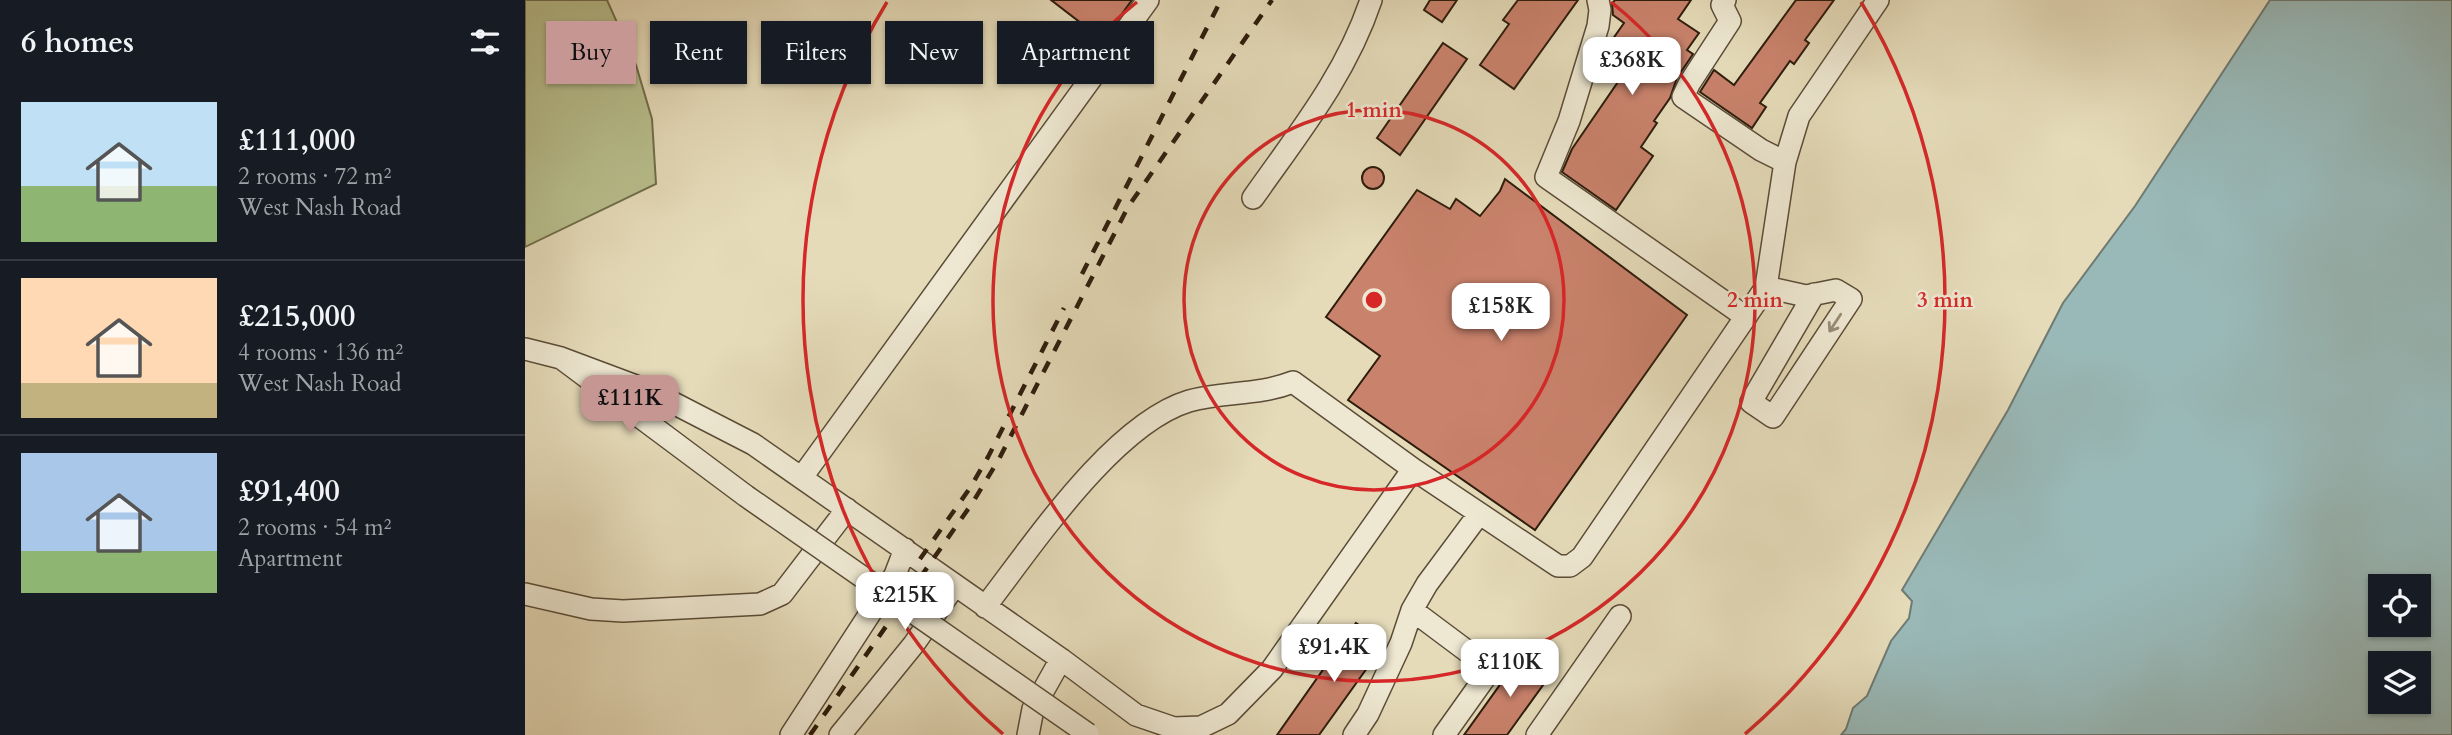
<!DOCTYPE html>
<meta charset="utf-8">
<style>
:root{--surface:#171b24;--page:#242831;--text:#f1f3f6;--muted:#9ea1a6;--line:#363941;--accent:#c59692}
body{margin:0;font-family:Cardo,serif;background:var(--page);color:var(--text);height:100vh;display:flex;flex-direction:column;font-size:26px;white-space:nowrap}
*{box-sizing:border-box;margin:0}
p{font-size:23px;color:var(--muted)}
.icon{flex:none;width:38px;height:38px;fill:none;stroke:currentColor;stroke-width:2;stroke-linecap:round;stroke-linejoin:round}
.map{position:relative;flex:1;overflow:hidden}
.side{display:flex;flex-direction:column;background:var(--surface);width:525px}
.side>*{flex:none}
.top-card{position:absolute;left:21px;top:21px;width:665px;height:63px;display:flex;gap:14px}
.tools{position:absolute;left:1843px;top:574px;display:grid;gap:14px}
.tools a{display:grid;place-items:center;width:63px;height:63px;border-radius:0px;background:var(--surface);box-shadow:0 2px 5px #0004;font-size:35px}
.price{position:absolute;translate:-50% -60px;padding:0 16px;border-radius:14px;background:#fff;color:#222;font-size:23px;line-height:46px;filter:drop-shadow(0 2px 4px #0008)}
.price::after{content:'';position:absolute;left:50%;top:42px;width:21px;height:16px;margin-left:-10px;background:inherit;clip-path:polygon(0 0,100% 0,50% 100%)}
.price.current{background:var(--accent);color:#111}
ul{padding:0;list-style:none}
li{display:flex;align-items:center;gap:21px;height:175px;padding:0 21px}
li+li{border-top:2px solid var(--line)}
li span{display:grid;place-items:center;flex:none;width:196px;height:140px;border-radius:0px;color:#555}
li>.icon{margin-inline-start:auto}
span .icon{width:84px;height:84px;fill:#fffc;stroke-width:1}
li b{font-size:30px}
h2{display:flex;justify-content:space-between;align-items:center;height:84px;padding:0 21px;font-size:30px}
.tag{padding:0 24px;border-radius:0px;background:var(--surface);box-shadow:0 2px 5px #0004;font-size:24px;line-height:63px}
.tag.current{background:var(--accent);color:#111}
main{display:flex;flex:1;min-height:0}
.map>svg:first-child{display:block}
</style>
<main>
<section class="side">
<h2>6 homes<svg class="icon" aria-label="filters" viewBox="0 0 24 24"><path d="M4 7h16M4 17h16"/><circle cx="9" cy="7" r="2"/><circle cx="15" cy="17" r="2"/></svg></h2>
<ul>
<li><span style="background:linear-gradient(#bfe0f5 60%,#8fb573 0)"><svg class="icon" aria-label="home" viewBox="0 0 24 24"><path d="M3 11l9-7 9 7M6 9v11h12V9"/></svg></span><div><b>£111,000</b><p>2 rooms · 72 m²</p><p>West Nash Road</p></div></li>
<li><span style="background:linear-gradient(#ffd9b3 75%,#c2b280 0)"><svg class="icon" aria-label="home" viewBox="0 0 24 24"><path d="M3 11l9-7 9 7M6 9v11h12V9"/></svg></span><div><b>£215,000</b><p>4 rooms · 136 m²</p><p>West Nash Road</p></div></li>
<li><span style="background:linear-gradient(#a9c7e8 70%,#8fb573 0)"><svg class="icon" aria-label="home" viewBox="0 0 24 24"><path d="M3 11l9-7 9 7M6 9v11h12V9"/></svg></span><div><b>£91,400</b><p>2 rooms · 54 m²</p><p>Apartment</p></div></li>
</ul>
</section>
<div class="map">
<svg width="1927" height="735" viewBox="0 0 1927 735">
<rect width="100%" height="100%" fill="#e5dbb9"/>
<filter id="stains"><feTurbulence type="fractalNoise" baseFrequency=".00286" numOctaves="4"/><feColorMatrix values="0 0 0 0 .2 0 0 0 0 .09 0 0 0 0 .02 0 0 0 .5 -.17"/></filter>
<radialGradient id="worn" r=".72"><stop offset=".6" stop-color="#630" stop-opacity="0"/><stop offset="1" stop-color="#630" stop-opacity=".3"/></radialGradient>
<path fill="#b8bf8d" stroke="#726e4c" stroke-width="2" d="M0,0H82L111,65L127,119L131,184L0,247Z"/>
<path fill="#99b9b8" stroke="#6e7a73" stroke-width="2" fill-rule="evenodd" d="M1745,0H1927V735H1316L1321,729L1328,708L1342,696L1366,641L1384,618L1387,601L1377,590L1483,410L1538,303L1610,206ZM1855,586H1894V625H1855ZM1855,663H1894V702H1855Z"/>
<path fill="#c9826c" stroke="#2d1c0c" stroke-width="2" d="M526,0H607L578,40Z
M905,0H932L917,22L899,10Z
M993,0H1053L989,89L955,65L984,24L978,20Z
M1090,0H1166L1153,19L1174,33L1162,50L1168,54L1152,78L1145,98L1129,121L1132,123L1116,147L1128,156L1091,210L1037,172L1047,149L1097,76L1076,62L1078,53L1099,23L1088,15L1087,4Z
M1271,0H1309L1280,40L1284,43L1269,64L1265,61L1235,103L1241,107L1227,128L1175,92L1189,70L1209,85Z
M918,43L942,59L875,155L852,138Z
M837 178a11 11 0 1 1 22 0a11 11 0 1 1-22 0Z
M980,179L1162,315L1010,530L823,400L855,356L801,317L892,190L925,209L931,199L955,216L975,191Z
M831,623L860,643L794,735H752Z
M997,654L1026,674L982,735H939Z"/>
<g fill="none" stroke-linecap="round" stroke-linejoin="round">
<g stroke="#5b4c37" stroke-width="24">
<path id="minor" d="M1073,0L1075,10L1073,26L1044,121L1021,177L1221,317
M1200,0L1197,5L1205,21L1164,84L1158,97L1236,150L1260,162
M728,198C773,134 821,75 846,0
M1241,287L1281,296L1311,290L1326,299L1248,417L1226,402L1289,294
M0,349L36,358L221,496
M36,358L127,392L228,444L536,659L611,715L649,728L676,727L703,714L747,669L888,469L768,382C732,396 699,391 664,401C588,424 508,545 460,607
M888,469L1033,566H1045L1057,557L1241,287L1260,162L1274,116L1353,0
M277,477L623,0
M0,594L66,609L98,611L235,604L257,594L322,509
M887,610L966,669L919,735
M266,735L370,575L380,549
M315,735L389,644L430,585
M503,735L508,709L536,659
M829,735L843,714L876,643L887,610L902,584L954,514
M1012,735L1095,616"/>
</g>
<use href="#minor" stroke="#eee8d2" stroke-width="21"/>
<path stroke="#2d1c0c" stroke-width="4.5" stroke-dasharray="12 12" stroke-linecap="butt" d="M557,274L696,0
M395,559L445,488L463,457L539,308
M285,735L448,502L474,459L603,207L747,0"/>
<g stroke="#5b4c37" stroke-width="24" stroke-linecap="butt">
<path id="minor-bridge" d="M221,496L563,734"/>
</g>
<use href="#minor-bridge" stroke="#eee8d2" stroke-width="21"/>
</g>
<defs><path id="oneway-shaft" d="M-6 0H5M1.5-3L5.5 0L1.5 3" fill="none" stroke-width="1.6" stroke-linecap="round" stroke-linejoin="round" transform="scale(1.75)"/></defs>
<use stroke="#978c79" href="#oneway-shaft" transform="translate(1310 323) rotate(123)"/>
<g fill="none" stroke="#d62828" stroke-width="3.5">
<circle cx="849" cy="300" r="190"/>
<path d="M1086 2A381 381 0 1 1 612 2"/>
<path d="M478 734A571 571 0 0 1 362 2M1336 2A571 571 0 0 1 1220 734"/>
</g>
<circle cx="849" cy="300" r="10" fill="#d62828" stroke="#eee8d2" stroke-width="3.5"/>
<g font-size="21" text-anchor="middle" font-weight="bold" fill="#d62828" stroke="#eee8d2" stroke-width="5" stroke-linejoin="round" paint-order="stroke">
<text x="849" y="117">1 min</text>
<text x="1230" y="307">2 min</text>
<text x="1420" y="307">3 min</text>
</g>
<rect width="100%" height="100%" filter="url(#stains)"/>
<rect width="100%" height="100%" fill="url(#worn)"/>
</svg>
<div class="tools">
<a><svg class="icon" aria-label="locate" viewBox="0 0 24 24"><circle cx="12" cy="12" r="6"/><path d="M12 2v4M12 18v4M2 12h4M18 12h4"/></svg></a>
<a><svg class="icon" aria-label="layers" viewBox="0 0 24 24"><path d="M12 4l9 5-9 5-9-5zM3 14l9 5 9-5"/></svg></a>
</div>
<b class="price" style="left:1107px;top:97px">£368K</b>
<b class="price" style="left:976px;top:343px">£158K</b>
<b class="price current" style="left:105px;top:435px">£111K</b>
<b class="price" style="left:380px;top:632px">£215K</b>
<b class="price" style="left:809px;top:684px">£91.4K</b>
<b class="price" style="left:985px;top:699px">£110K</b>
<div class="top-card">
<a class="tag current">Buy</a>
<a class="tag">Rent</a>
<a class="tag">Filters</a>
<a class="tag">New</a>
<a class="tag">Apartment</a>
</div>
</div>
</main>
